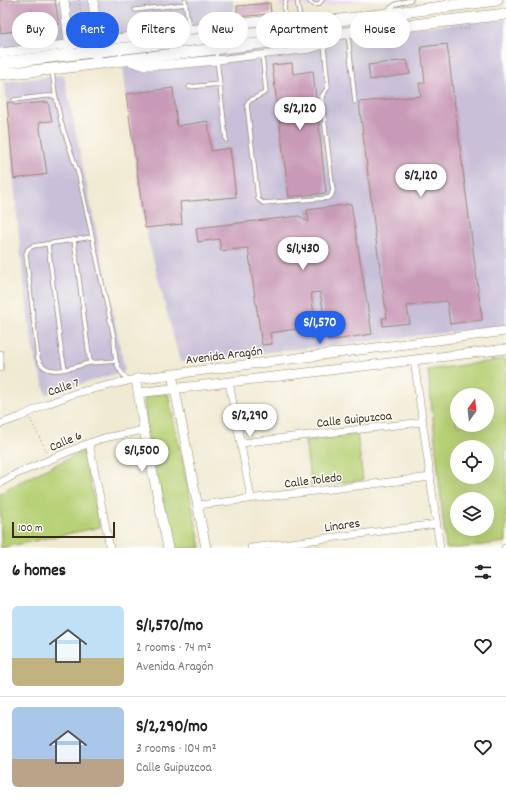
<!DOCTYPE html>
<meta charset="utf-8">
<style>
:root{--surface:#fff;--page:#f6f6f6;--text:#222;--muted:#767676;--line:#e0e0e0;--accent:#2563eb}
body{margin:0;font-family:Dekko,sans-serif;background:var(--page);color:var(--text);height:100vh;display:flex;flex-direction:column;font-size:15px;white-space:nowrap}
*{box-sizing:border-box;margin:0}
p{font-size:13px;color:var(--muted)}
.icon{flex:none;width:22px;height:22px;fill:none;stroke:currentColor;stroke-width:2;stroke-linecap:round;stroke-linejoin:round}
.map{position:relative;height:548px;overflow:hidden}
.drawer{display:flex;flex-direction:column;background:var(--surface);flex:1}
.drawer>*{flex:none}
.banner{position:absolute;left:12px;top:12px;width:482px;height:36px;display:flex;gap:8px}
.needle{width:26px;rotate:15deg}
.buttons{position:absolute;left:450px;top:388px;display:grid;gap:8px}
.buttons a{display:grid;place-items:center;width:44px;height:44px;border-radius:50%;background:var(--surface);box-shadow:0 4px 16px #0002;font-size:20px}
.scale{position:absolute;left:12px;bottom:10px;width:103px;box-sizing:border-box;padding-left:4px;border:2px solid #3b2a1e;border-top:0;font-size:11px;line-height:14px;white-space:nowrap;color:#3b2a1e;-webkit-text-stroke:3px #fdfcf7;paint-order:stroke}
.price{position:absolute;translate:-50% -34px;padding:0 9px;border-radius:14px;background:#fff;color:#222;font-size:13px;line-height:26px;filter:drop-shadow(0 1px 2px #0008)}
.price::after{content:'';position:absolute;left:50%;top:24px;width:12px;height:9px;margin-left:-6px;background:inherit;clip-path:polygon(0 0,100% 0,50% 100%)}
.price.on{background:var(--accent);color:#fff}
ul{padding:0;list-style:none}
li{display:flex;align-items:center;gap:12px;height:100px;padding:0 12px}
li+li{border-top:1px solid var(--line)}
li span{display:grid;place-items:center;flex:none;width:112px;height:80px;border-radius:6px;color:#555}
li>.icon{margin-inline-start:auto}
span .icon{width:48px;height:48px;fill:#fffc;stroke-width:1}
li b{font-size:17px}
h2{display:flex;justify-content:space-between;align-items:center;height:48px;padding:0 12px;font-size:17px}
.chip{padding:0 14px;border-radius:18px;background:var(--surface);box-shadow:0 4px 16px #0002;font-size:14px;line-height:36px}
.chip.on{background:var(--accent);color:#fff}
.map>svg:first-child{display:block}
</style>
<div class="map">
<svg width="506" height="548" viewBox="0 0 506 548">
<rect width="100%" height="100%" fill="#fdfcf7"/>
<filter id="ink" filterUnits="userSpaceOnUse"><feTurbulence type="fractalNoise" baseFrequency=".025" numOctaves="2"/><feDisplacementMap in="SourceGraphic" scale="8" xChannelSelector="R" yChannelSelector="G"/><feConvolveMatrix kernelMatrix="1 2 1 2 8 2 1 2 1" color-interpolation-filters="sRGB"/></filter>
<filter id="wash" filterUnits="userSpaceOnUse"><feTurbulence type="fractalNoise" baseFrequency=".012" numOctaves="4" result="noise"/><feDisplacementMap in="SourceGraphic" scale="16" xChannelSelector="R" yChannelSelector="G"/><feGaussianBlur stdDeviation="0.9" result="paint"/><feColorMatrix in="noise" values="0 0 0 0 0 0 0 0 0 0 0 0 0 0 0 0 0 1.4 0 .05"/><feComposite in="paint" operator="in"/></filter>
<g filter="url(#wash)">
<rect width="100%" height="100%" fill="#f1ead2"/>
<path fill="#e7d2ef" d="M281,0H376L307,8L302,4L278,8Z"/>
<path fill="#c8bfd8" d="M0,0H233L235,17L250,41L506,19V326L180,362L145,228L126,94L120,36L0,50Z
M64,75L125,371L46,394L32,346L20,249L5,82Z"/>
<path fill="#b7d176" stroke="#797e4a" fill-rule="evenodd" d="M506,359V542L460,548H446L428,370ZM457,395H487V425H457ZM457,447H487V477H457ZM457,499H487V529H457Z
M168,394L201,548H173L147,431L144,395Z
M357,434L363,480L311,486L305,441Z
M83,451L100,527L1,548L0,494L10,487Z"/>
<g id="blocks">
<path fill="#c99ab7" d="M0,0H55L59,25L0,33Z
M270,3L271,14L237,17V6Z
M447,44L482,320L450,324L447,301L407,306L410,323L383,326L382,318H387L376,240L359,102L421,96L419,83H425L421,47Z
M407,60L410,74L370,80L368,65Z
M292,63L293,74L313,71L326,193L289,197L272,65Z
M173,88L177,126L208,121L211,151L230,148L236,197L180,202L182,224L145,228L126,94Z
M7,102L13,103L14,105L48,102L52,121L39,122L47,174L14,179Z
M351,204L372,334L328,341L320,292L311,293L317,337L311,338L309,327L270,333L272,344L262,345L248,248L221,251L219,239L198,242L196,228L299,216L309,222L307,210Z"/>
</g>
</g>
<g filter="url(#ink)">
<use href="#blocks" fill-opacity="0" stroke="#968a78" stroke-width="1"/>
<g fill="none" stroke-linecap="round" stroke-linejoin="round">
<g stroke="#968a78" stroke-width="5">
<path id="lane" d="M185,0L189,29
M297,0L303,36
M309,0C311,4 315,6 319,4L322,0
M135,10L186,4
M387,11L396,4L411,0
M285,17L284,7L286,0
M348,34L355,102
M216,50L226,140
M262,55L266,92L249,101L247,105L258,199L263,203L328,198L331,196L333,191L322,101V96L328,87L324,45
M52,71L55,93L61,122L79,176L114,338C115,355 114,369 129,380
M189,87L220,84
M14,100L45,96H56
M92,237L33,246L28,249L26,254L38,359C47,380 73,366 90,363C98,362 107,362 116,361
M74,240L90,363
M48,244L61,349L65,369"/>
</g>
<g stroke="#968a78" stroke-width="8">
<path id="street" d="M217,60L311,49L324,45
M0,354V368
M414,360L440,548
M229,382L251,498
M0,424L20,417L47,404L76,393L136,379
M89,443L110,548
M241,443L423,422
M0,483L16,474L89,443L104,438L144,430
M198,505L431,477
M251,548L437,524
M505,548H506"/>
</g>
<g stroke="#968a78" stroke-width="10">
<path id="secondary" d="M64,0L70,50
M93,0L97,41L96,52L98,63
M324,35V45
M0,53L285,18L301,25
M127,60L142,65H164L217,60
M172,374L206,548
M138,393L506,349
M168,548L144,430L136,379L506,331"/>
</g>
<g stroke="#968a78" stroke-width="12">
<path id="primary" d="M0,63L277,30L301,25L497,0
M0,74L52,69L303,38L506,14"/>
</g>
<path stroke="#968a78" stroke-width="1" stroke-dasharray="1 3" stroke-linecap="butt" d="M79,0L84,35
M460,29L471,28
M30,419L47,452"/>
<use href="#lane" stroke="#fff" stroke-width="3.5"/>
<use href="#street" stroke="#fff" stroke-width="7"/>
<use href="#secondary" stroke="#fff" stroke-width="9"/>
<use href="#primary" stroke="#fff" stroke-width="11"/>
</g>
</g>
<g text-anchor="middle" stroke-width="3" stroke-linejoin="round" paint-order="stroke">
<g font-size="13" fill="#3b2a1e" stroke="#fdfcf7">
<text transform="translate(224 354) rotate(-7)" y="5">Avenida Aragón</text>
<text transform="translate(63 386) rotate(-18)" y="5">Calle 7</text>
<text transform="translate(354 418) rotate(-6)" y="5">Calle Guipuzcoa</text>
<text transform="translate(65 440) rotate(-23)" y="5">Calle 6</text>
<text transform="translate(313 479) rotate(-7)" y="5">Calle Toledo</text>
<text transform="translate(342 524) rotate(-8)" y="5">Linares</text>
</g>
</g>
</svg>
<div class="buttons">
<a><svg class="needle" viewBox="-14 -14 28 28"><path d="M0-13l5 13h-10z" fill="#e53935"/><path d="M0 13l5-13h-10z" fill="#767676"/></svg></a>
<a><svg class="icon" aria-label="locate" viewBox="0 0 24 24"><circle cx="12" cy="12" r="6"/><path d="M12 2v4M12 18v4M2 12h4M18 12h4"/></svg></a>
<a><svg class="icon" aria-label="layers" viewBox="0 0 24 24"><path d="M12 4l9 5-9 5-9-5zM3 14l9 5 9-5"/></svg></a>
</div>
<div class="scale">100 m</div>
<b class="price" style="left:300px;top:131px">S/2,120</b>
<b class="price" style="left:421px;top:198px">S/2,120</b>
<b class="price" style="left:303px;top:271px">S/1,430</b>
<b class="price on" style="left:320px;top:345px">S/1,570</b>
<b class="price" style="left:250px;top:438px">S/2,290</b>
<b class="price" style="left:142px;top:473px">S/1,500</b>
<div class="banner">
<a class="chip">Buy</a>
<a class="chip on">Rent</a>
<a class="chip">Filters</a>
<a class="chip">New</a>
<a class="chip">Apartment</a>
<a class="chip">House</a>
</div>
</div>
<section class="drawer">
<h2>6 homes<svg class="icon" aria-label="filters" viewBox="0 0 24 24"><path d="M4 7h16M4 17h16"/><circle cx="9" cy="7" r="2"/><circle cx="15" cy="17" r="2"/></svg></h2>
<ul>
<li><span style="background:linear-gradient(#bfe0f5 65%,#c2b280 0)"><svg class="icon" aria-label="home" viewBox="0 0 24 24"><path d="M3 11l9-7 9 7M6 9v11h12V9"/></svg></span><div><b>S/1,570/mo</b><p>2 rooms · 74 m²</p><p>Avenida Aragón</p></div><svg class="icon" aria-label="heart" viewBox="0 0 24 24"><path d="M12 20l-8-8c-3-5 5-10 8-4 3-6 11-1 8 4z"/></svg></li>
<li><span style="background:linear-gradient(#a9c7e8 65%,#b9a48a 0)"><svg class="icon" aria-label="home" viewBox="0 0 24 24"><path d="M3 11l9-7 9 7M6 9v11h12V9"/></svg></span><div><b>S/2,290/mo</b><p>3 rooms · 104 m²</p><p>Calle Guipuzcoa</p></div><svg class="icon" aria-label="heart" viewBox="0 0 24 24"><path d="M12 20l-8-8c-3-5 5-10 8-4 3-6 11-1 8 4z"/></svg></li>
</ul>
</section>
